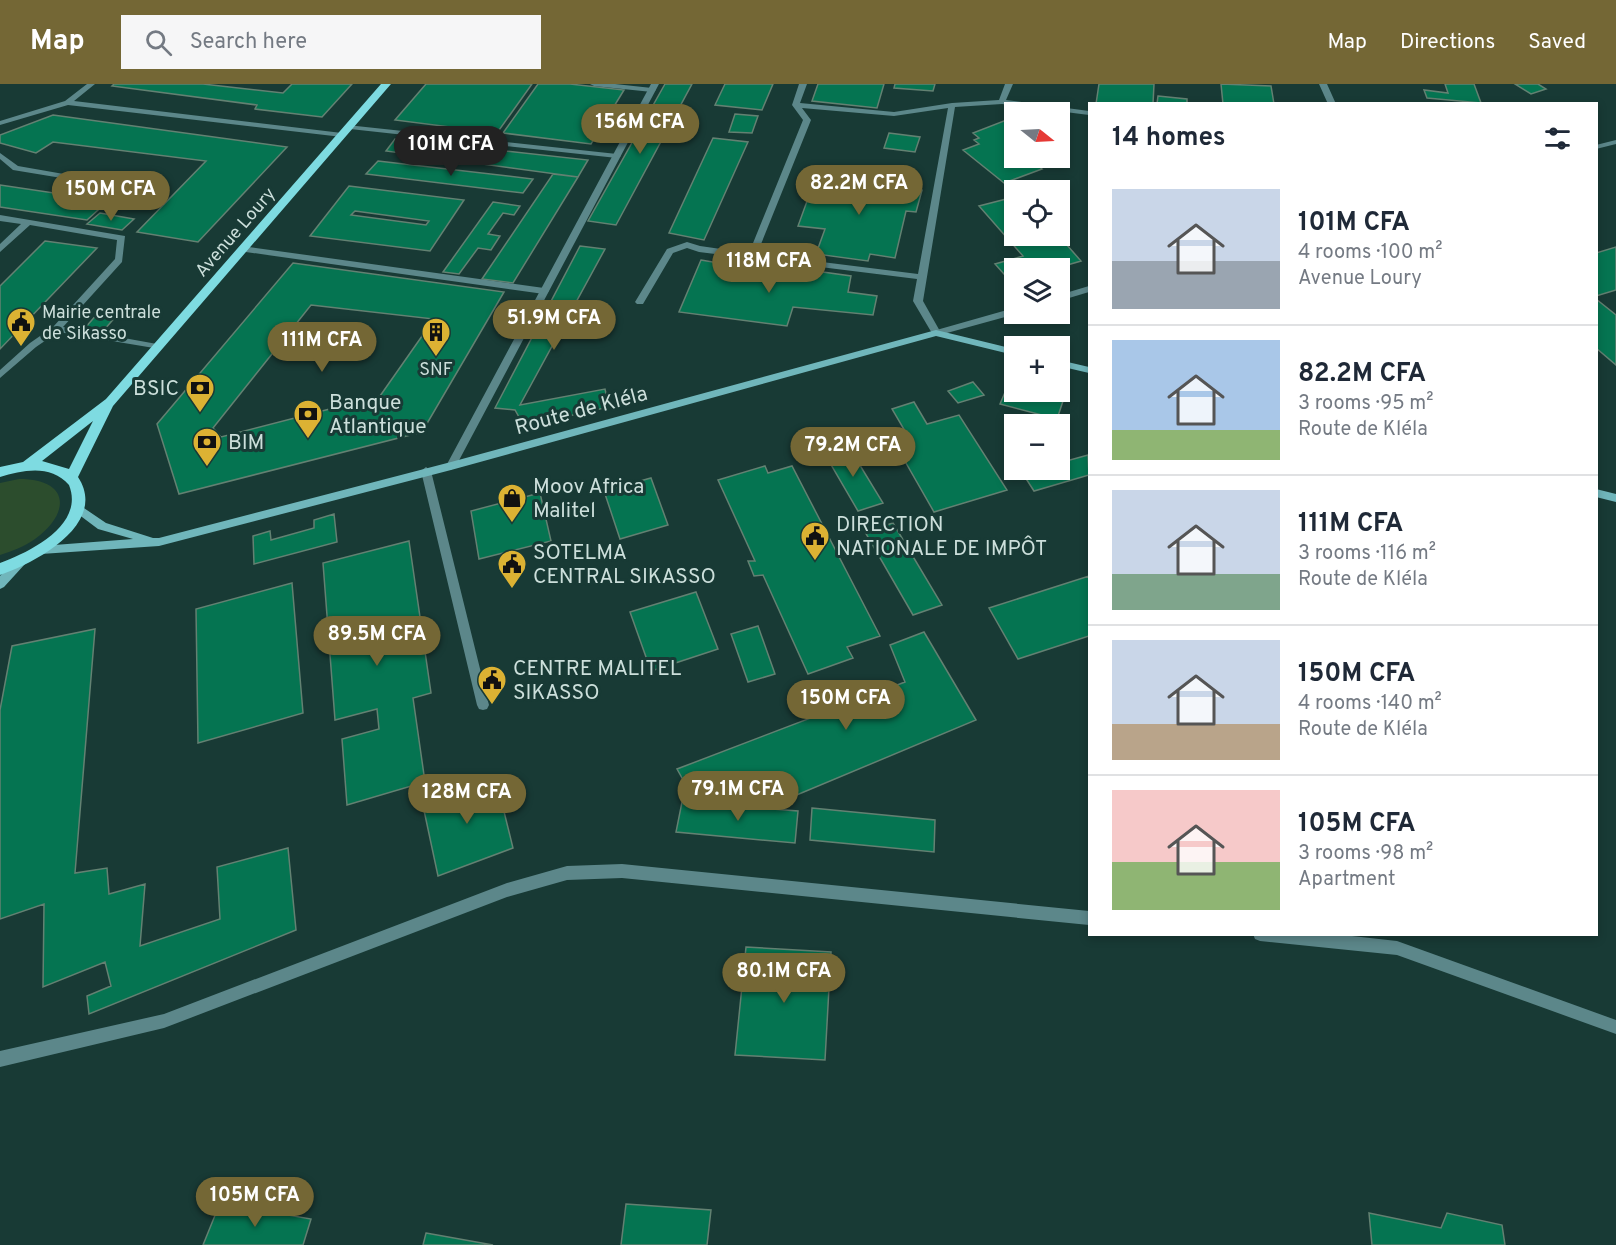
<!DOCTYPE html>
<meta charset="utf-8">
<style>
:root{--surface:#fff;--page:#f6f6f7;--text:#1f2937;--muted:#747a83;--line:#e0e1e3;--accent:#746735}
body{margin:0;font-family:Overpass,sans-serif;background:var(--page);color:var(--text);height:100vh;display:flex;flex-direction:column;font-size:22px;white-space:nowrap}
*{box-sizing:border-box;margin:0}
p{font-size:20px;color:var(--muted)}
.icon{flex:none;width:33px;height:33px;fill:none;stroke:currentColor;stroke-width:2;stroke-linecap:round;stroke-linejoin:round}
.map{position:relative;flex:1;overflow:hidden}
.drawer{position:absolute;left:1088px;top:18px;width:510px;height:834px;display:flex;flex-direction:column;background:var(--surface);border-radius:0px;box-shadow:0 3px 9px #0003}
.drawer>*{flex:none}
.needle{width:39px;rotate:108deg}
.tools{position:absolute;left:1004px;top:18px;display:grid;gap:12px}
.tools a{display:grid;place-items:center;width:66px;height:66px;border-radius:0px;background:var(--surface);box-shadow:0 3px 9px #0003;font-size:30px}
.price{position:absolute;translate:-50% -51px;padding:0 14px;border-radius:21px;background:var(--accent);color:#fff;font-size:20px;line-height:39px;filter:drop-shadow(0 2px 3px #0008)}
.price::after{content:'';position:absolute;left:50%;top:36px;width:18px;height:14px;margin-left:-9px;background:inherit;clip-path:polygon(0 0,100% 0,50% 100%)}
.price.current{background:#222;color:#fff}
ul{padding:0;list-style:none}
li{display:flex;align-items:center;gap:18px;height:150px;padding:0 24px}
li+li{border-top:2px solid var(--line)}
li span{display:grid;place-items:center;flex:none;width:168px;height:120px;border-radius:0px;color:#555}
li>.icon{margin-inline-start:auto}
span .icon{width:72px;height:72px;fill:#fffc;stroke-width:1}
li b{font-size:26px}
h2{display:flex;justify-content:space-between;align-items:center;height:72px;padding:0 24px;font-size:26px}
header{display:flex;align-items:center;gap:36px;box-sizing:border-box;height:84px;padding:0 30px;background:var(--accent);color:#fff}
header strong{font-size:28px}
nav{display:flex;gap:33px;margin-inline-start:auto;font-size:21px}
.search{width:420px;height:54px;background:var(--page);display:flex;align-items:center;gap:15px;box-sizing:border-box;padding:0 21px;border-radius:0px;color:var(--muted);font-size:22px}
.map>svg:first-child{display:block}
</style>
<header>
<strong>Map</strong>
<div class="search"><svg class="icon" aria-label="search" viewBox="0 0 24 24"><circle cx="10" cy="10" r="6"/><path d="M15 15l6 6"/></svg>Search here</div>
<nav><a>Map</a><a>Directions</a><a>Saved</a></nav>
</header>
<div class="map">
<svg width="1616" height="1161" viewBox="0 0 1616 1161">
<rect width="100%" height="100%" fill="#183a35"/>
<path fill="#2c4d2d" d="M19,395C70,395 71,429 35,455C24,463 12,467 0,471V399Z"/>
<path fill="#057451" stroke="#638172" stroke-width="1.5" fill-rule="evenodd" d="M114,0H203L283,9L292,0H352L322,33L255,25L257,21L112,2Z
M426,0H532L497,49L395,36Z
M538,0H570L624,6L591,60L503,49Z
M665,0H692L616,141L588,137Z
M725,0H773L762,26L715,21Z
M818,0H884L877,24L812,17Z
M895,0H935L933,7L894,4Z
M1099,0H1154L1153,20H1096Z
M1221,0L1271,2L1274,20H1223Z
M1445,0H1474L1481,19L1427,14L1424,6L1448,9Z
M1515,0H1538L1546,5L1531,10Z
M1158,12L1187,15V20H1157Z
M735,30L758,32L752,49L729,48Z
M53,31L287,63L198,158L137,148L206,77L53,58L36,69L0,59V51Z
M1014,33V74H1028L1042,85L1004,99L963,66L979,60L974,56L979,54L973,49Z
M889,49L920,53L915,68L884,64Z
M713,54L748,58L704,156L669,149Z
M395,55L588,76L578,93L386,67Z
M378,77L533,95L523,109L366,90Z
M553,90L578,93L513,199L482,195Z
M843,90L891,96L889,101L922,106L916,128L906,127L895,174L870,170L868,177L816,170L825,145L798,142L814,98L840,101Z
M0,101L108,117L87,136L0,123Z
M349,102L464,116L430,167L310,152ZM355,127L429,137L426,141L351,131Z
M1014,113V152H1059L1081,177L1057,184H1014L1012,199L995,180L1023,172L979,122Z
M493,118L520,122L514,131L503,129L488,150L500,152L491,166L478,164L459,190L443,188Z
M100,129L134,135L122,146L87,140Z
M45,157L97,164L0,265V202Z
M580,162L605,165L520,321L605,305L609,323L524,342L515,326L495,324Z
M1616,163V206L1596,212V169Z
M701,176L783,190L787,183L851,192L848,208L877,212L873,231L793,223L787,242L679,228Z
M293,179L504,208L422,348L179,410L157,340ZM311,221L434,235L380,312L221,353L213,344Z
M1596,215L1616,231V281L1596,264Z
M98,229L117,231L104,246L85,244Z
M973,298L984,311L958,319L948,307Z
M1009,299L1014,300V308H1041L1064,314L1057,335L1000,320Z
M914,318L927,340L959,331L1007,406L934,428L890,351L905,347L892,325Z
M847,360L883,419L858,427L823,367Z
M1088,371L1089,391L1034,407L1023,390L1037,386H1059V379Z
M765,382L768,389L792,382L880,552L847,563L853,574L808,590L763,491L754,492L748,477H755L718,396Z
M651,394L668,441L620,455L604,407Z
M540,409L551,457L479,475L471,427Z
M334,430L337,458L254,480L253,452L270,447L271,456L314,444V436Z
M893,439L942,521L913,531L865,448Z
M409,457L431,609L413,614L425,698L347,721L342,655L379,645L377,625L335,636L323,479Z
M1089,492V552L1018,575L989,524Z
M292,499L303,629L198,659L196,525Z
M696,508L718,565L651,587L630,528Z
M758,542L775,590L748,598L731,550Z
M95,545L75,789L107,784L109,810L145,800L140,862L220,835L217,783L288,764L296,846L89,930L87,912L111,902L105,878L43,903L44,820L0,835V626L12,562Z
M924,548L976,636L787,715L780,703L763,712L748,689L691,710L677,685L905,598L890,561Z
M495,691L513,764L438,792L422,717Z
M682,718L798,727L795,759L676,748Z
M812,724L935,736L934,768L810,756Z
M746,863L831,868L825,976L735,971Z
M220,1119L311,1135L303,1161H203Z
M626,1120L711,1126L707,1161H621Z
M1369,1129L1441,1144L1447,1129L1502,1141L1505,1161H1372Z
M426,1149L493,1161H423Z"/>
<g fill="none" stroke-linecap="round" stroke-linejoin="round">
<path fill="#5c878a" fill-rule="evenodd" d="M590,0H615L652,4L656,6L652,8L594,2Z
M799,0H807L800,19L894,28L952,19L999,16L1005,0H1013L1006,16L1089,27V31L1002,20L955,23L923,217L941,249L939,251H933L913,217L917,195L699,168L687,164L673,169L643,220H637L635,218L667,165L687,158L700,162L749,169L803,36L792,21ZM802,24L894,32L948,24L918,190L757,170L811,36Z
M1319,0H1327L1336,20H1328Z
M347,41L617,70L621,72L617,74L350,45H347Z
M0,69L18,82L98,96L102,98L98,100L13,86L0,75Z
M0,131L125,152L122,178L63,243L157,260L160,261V265L58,248L36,263L0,294V286L30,259L53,243L115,175L117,156L30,141L0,168V160L21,140L0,137Z
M242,162L544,204L549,207L544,210L239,167V163Z
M426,383L431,387L489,621L487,625L483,626L479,625L477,621L421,387Z"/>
<path fill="#5c878a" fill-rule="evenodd" d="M87,0H95L74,17L342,49L346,51L342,53L68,21L0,41V37L65,17Z
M651,0H659L456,382L451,386L447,385L446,382Z
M1616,56V60L1596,65V61Z
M1089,202V208L1059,217V211Z
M1014,224V230H1016L936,252L931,249L933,247Z
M622,780L1089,827V841L622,794L567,796L507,813L164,944L0,983V967L164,930L507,799L567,782Z
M1253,850H1334L1397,857L1616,936V950L1397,871L1260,857L1255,855Z"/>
<path fill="#70b6bb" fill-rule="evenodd" d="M936,246L1014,265V271L936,252L451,386L159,462L41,470L35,466L41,462L133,455L98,445L74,427L73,424L78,420L106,439L153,454H159L451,378Z
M1059,276L1089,283V289L1059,282Z
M1596,405L1616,410V418L1596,413Z
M21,473L25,474L27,477L25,480L4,503L0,505V492L17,474Z"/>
<path fill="#7edbe1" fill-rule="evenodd" d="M381,0H391L113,322L78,393C109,440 35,479 0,491V479C30,468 85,441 69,401C51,380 23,386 0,393V383L23,378L106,315ZM93,337L69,385L42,377Z"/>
</g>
<defs>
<g id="civic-pin" transform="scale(1.5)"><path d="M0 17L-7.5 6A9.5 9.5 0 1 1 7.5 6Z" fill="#dcb233" stroke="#183a35"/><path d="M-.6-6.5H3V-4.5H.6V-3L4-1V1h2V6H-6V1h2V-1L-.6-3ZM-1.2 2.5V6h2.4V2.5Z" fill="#111"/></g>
<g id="building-pin" transform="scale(1.5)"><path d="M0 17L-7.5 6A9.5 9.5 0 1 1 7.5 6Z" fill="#dcb233" stroke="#183a35"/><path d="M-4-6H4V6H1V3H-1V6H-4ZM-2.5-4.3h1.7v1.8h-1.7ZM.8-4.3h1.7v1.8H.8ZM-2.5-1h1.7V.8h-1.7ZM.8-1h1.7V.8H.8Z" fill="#111"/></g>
<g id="bank-pin" transform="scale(1.5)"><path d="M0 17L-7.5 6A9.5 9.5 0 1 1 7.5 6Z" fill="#dcb233" stroke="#183a35"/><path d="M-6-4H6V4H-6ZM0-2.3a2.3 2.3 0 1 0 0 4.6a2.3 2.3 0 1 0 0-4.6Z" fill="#111"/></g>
<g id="shop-pin" transform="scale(1.5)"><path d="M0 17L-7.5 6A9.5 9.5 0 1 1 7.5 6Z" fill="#dcb233" stroke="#183a35"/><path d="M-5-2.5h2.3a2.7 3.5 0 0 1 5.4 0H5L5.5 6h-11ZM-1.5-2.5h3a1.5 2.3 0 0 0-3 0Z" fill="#111"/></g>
</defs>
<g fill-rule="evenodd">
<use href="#civic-pin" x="21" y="238"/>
<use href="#building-pin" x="436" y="248"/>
<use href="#bank-pin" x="200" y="304"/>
<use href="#bank-pin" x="308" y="330"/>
<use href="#bank-pin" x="207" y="358"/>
<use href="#shop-pin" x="512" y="414"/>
<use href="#civic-pin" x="815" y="452"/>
<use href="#civic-pin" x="512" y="480"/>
<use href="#civic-pin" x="492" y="596"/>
</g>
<g text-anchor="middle" stroke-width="6" stroke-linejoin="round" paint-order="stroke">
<g font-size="18" fill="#ccdfdb" stroke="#183a35">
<text transform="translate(235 148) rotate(-49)" y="6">Avenue Loury</text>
</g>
<g font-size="18" fill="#ccdfdb" stroke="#183a35" text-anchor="start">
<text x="42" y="234">Mairie centrale<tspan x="42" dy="21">de Sikasso</tspan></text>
<text x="436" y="291" text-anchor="middle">SNF</text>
</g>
<g font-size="21" fill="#ccdfdb" stroke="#183a35" text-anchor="start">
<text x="179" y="311" text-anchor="end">BSIC</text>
<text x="329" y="325">Banque<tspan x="329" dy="24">Atlantique</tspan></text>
<text x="228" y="365">BIM</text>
<text x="533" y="409">Moov Africa<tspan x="533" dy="24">Malitel</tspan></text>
<text x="836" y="447">DIRECTION<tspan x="836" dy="24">NATIONALE DE IMPÔT</tspan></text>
<text x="533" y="475">SOTELMA<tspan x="533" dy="24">CENTRAL SIKASSO</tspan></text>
<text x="513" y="591">CENTRE MALITEL<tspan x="513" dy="24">SIKASSO</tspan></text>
</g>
<g font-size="21" fill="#ccdfdb" stroke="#183a35">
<text transform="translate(581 326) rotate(-15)" y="7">Route de Kléla</text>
</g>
</g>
</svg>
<div class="tools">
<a><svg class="needle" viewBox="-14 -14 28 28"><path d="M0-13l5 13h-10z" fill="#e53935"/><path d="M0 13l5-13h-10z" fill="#747a83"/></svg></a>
<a><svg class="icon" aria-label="locate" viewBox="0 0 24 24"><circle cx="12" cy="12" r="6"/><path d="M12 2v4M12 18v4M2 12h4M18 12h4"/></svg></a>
<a><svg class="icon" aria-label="layers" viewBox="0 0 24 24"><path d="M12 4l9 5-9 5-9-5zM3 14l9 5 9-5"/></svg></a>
<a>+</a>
<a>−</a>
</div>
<b class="price" style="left:640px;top:71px">156M CFA</b>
<b class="price current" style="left:451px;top:93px">101M CFA</b>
<b class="price" style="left:859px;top:132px">82.2M CFA</b>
<b class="price" style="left:111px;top:138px">150M CFA</b>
<b class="price" style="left:769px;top:210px">118M CFA</b>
<b class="price" style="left:554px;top:267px">51.9M CFA</b>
<b class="price" style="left:322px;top:289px">111M CFA</b>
<b class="price" style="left:853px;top:394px">79.2M CFA</b>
<b class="price" style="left:377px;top:583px">89.5M CFA</b>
<b class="price" style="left:846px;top:647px">150M CFA</b>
<b class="price" style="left:738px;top:738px">79.1M CFA</b>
<b class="price" style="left:467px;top:741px">128M CFA</b>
<b class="price" style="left:784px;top:920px">80.1M CFA</b>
<b class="price" style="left:255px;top:1144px">105M CFA</b>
<section class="drawer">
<h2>14 homes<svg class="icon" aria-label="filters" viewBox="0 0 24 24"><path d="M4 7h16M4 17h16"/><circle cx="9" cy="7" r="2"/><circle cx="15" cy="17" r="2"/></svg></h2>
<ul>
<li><span style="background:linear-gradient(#c9d6e8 60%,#9aa5b1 0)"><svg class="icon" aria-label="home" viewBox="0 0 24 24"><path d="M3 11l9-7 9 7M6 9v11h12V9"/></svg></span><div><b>101M CFA</b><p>4 rooms · 100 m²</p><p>Avenue Loury</p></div></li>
<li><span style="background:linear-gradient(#a9c7e8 75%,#8fb573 0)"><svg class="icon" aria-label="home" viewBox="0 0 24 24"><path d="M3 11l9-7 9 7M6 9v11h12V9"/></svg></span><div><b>82.2M CFA</b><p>3 rooms · 95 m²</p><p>Route de Kléla</p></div></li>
<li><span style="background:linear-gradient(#c9d6e8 70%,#7fa58c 0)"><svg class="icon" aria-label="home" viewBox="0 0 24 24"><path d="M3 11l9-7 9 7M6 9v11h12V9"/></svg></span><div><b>111M CFA</b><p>3 rooms · 116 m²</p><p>Route de Kléla</p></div></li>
<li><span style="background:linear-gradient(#c9d6e8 70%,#b9a48a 0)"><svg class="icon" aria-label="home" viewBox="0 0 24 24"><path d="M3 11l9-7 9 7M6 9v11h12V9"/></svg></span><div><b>150M CFA</b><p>4 rooms · 140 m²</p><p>Route de Kléla</p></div></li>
<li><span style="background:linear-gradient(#f6c9c9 60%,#8fb573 0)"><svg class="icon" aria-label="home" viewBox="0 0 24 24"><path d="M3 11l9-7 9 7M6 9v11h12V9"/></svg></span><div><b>105M CFA</b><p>3 rooms · 98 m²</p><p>Apartment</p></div></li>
</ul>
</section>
</div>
